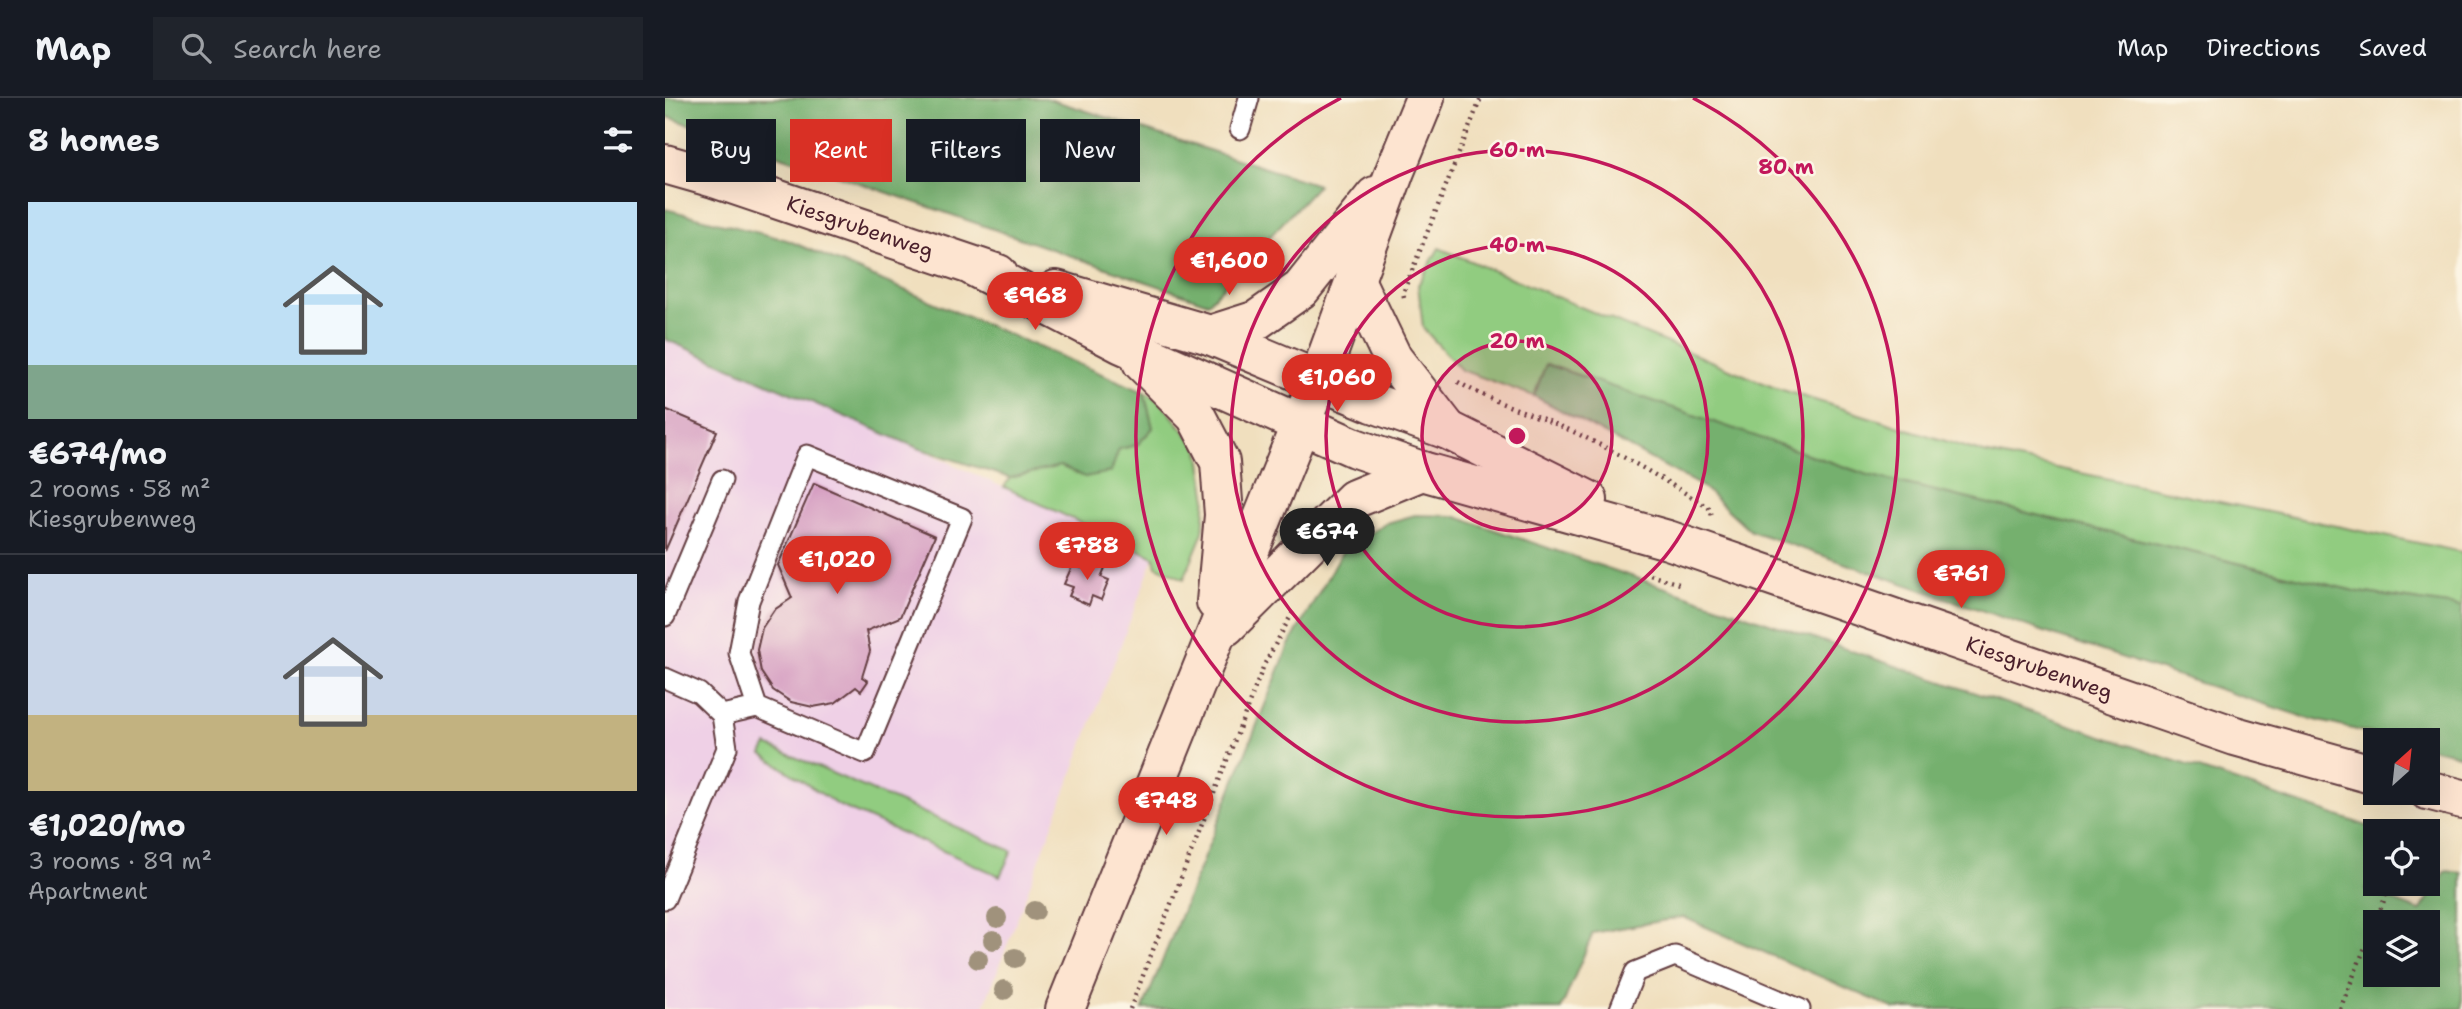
<!DOCTYPE html>
<meta charset="utf-8">
<style>
:root{--surface:#171b24;--page:#20242c;--text:#f1f3f6;--muted:#9ea1a6;--line:#363941;--accent:#d93025}
body{margin:0;font-family:"Shantell Sans",sans-serif;background:var(--page);color:var(--text);height:100vh;display:flex;flex-direction:column;font-size:26px;white-space:nowrap}
*{box-sizing:border-box;margin:0}
p{font-size:23px;color:var(--muted)}
.icon{flex:none;width:38px;height:38px;fill:none;stroke:currentColor;stroke-width:2;stroke-linecap:round;stroke-linejoin:round}
.map{position:relative;flex:1;overflow:hidden}
.panel{display:flex;flex-direction:column;background:var(--surface);width:665px}
.panel>*{flex:none}
.guide{position:absolute;left:21px;top:21px;width:665px;height:63px;display:flex;gap:14px}
.needle{width:46px;rotate:27deg}
.buttons{position:absolute;left:1698px;top:630px;display:grid;gap:14px}
.buttons a{display:grid;place-items:center;width:77px;height:77px;border-radius:0px;background:var(--surface);box-shadow:0 7px 28px #0002;font-size:35px}
.price{position:absolute;translate:-50% -60px;padding:0 16px;border-radius:24px;background:var(--accent);color:#fff;font-size:23px;line-height:46px;filter:drop-shadow(0 2px 4px #0008)}
.price::after{content:'';position:absolute;left:50%;top:42px;width:21px;height:16px;margin-left:-10px;background:inherit;clip-path:polygon(0 0,100% 0,50% 100%)}
.price.active{background:#222;color:#fff}
ul{padding:0;list-style:none}
li{display:grid;align-content:center;gap:14px;height:371px;padding:0 28px}
li+li{border-top:2px solid var(--line)}
li span{display:grid;place-items:center;height:217px;border-radius:0px;color:#555}
li>.icon{margin-inline-start:auto}
span .icon{width:126px;height:126px;fill:#fffc;stroke-width:1}
li b{font-size:30px}
h2{display:flex;justify-content:space-between;align-items:center;height:84px;padding:0 28px;font-size:30px}
.pill{padding:0 24px;border-radius:0px;background:var(--surface);box-shadow:0 7px 28px #0002;font-size:24px;line-height:63px}
.pill.active{background:var(--accent);color:#fff}
header{display:flex;align-items:center;gap:42px;box-sizing:border-box;height:98px;padding:0 35px;background:var(--surface);border-bottom:2px solid var(--line)}
header strong{font-size:33px}
nav{display:flex;gap:38px;margin-inline-start:auto;font-size:24px}
.search{width:490px;height:63px;background:var(--page);display:flex;align-items:center;gap:18px;box-sizing:border-box;padding:0 24px;border-radius:0px;color:var(--muted);font-size:26px}
main{display:flex;flex:1;min-height:0}
.map>svg:first-child{display:block}
</style>
<header>
<strong>Map</strong>
<div class="search"><svg class="icon" aria-label="search" viewBox="0 0 24 24"><circle cx="10" cy="10" r="6"/><path d="M15 15l6 6"/></svg>Search here</div>
<nav><a>Map</a><a>Directions</a><a>Saved</a></nav>
</header>
<main>
<section class="panel">
<h2>8 homes<svg class="icon" aria-label="filters" viewBox="0 0 24 24"><path d="M4 7h16M4 17h16"/><circle cx="9" cy="7" r="2"/><circle cx="15" cy="17" r="2"/></svg></h2>
<ul>
<li><span style="background:linear-gradient(#bfe0f5 75%,#7fa58c 0)"><svg class="icon" aria-label="home" viewBox="0 0 24 24"><path d="M3 11l9-7 9 7M6 9v11h12V9"/></svg></span><div><b>€674/mo</b><p>2 rooms · 58 m²</p><p>Kiesgrubenweg</p></div></li>
<li><span style="background:linear-gradient(#c9d6e8 65%,#c2b280 0)"><svg class="icon" aria-label="home" viewBox="0 0 24 24"><path d="M3 11l9-7 9 7M6 9v11h12V9"/></svg></span><div><b>€1,020/mo</b><p>3 rooms · 89 m²</p><p>Apartment</p></div></li>
</ul>
</section>
<div class="map">
<svg width="1797" height="911" viewBox="0 0 1797 911">
<rect width="100%" height="100%" fill="#fcf5e5"/>
<filter id="ink" filterUnits="userSpaceOnUse"><feTurbulence type="fractalNoise" baseFrequency=".0143" numOctaves="2"/><feDisplacementMap in="SourceGraphic" scale="14" xChannelSelector="R" yChannelSelector="G"/><feConvolveMatrix kernelMatrix="1 2 1 2 8 2 1 2 1" color-interpolation-filters="sRGB"/></filter>
<filter id="wash" filterUnits="userSpaceOnUse"><feTurbulence type="fractalNoise" baseFrequency=".00686" numOctaves="4" result="noise"/><feDisplacementMap in="SourceGraphic" scale="28" xChannelSelector="R" yChannelSelector="G"/><feGaussianBlur stdDeviation="1.57" result="paint"/><feColorMatrix in="noise" values="0 0 0 0 0 0 0 0 0 0 0 0 0 0 0 0 0 1.4 0 .05"/><feComposite in="paint" operator="in"/></filter>
<g filter="url(#wash)">
<rect width="100%" height="100%" fill="#f0dfbe"/>
<path fill="#efd0e6" d="M0,241L253,350L489,459L318,911H0Z"/>
<path fill="#91cc80" stroke="#6e7656" stroke-width="2" d="M774,150L1108,289L1319,355L1797,454V509L1694,494L1203,377L882,267L869,298L796,272L758,230L753,187Z
M479,294L494,302L534,351L541,396L538,434L519,481L491,468L489,459L339,389L345,380L395,367L420,379L454,351L472,347L488,330Z
M102,647L347,753L335,778L173,707L97,656Z"/>
<path fill="#74b06e" stroke="#5f684c" stroke-width="2" fill-rule="evenodd" d="M0,0H381L653,87L543,205L0,18Z
M0,111L122,142L479,294L488,330L472,347L454,351L446,374L420,379L395,368L345,380L253,350L0,241Z
M881,266L1203,377L1694,494L1797,509V658L1762,649V642H1733L1642,620L1394,539L1086,433L1038,389L869,298Z
M750,417L789,418L1702,728L1710,735V770L1700,792L1755,813L1781,773L1797,775V911H1230L1018,819L928,835L896,911H478L624,547L679,451L722,425ZM1762,824V877H1710V824Z"/>
<g id="blocks">
<path fill="#d69fc2" d="M0,311L52,333L0,453Z
M149,385L270,438L235,519L201,533L205,553L197,579L203,583L196,593L191,589L170,605L148,609L126,604L108,592L96,574L92,552L97,530L109,512L127,500L113,467Z
M420,461L440,470L436,479L444,482L436,502L427,498L424,507L404,498L408,489L399,486L408,466L416,470Z"/>
</g>
</g>
<g filter="url(#ink)">
<use href="#blocks" fill-opacity="0" stroke="#633c41" stroke-width="2"/>
<g fill="none" stroke-linecap="round" stroke-linejoin="round">
<g stroke="#633c41" stroke-width="23">
<path id="service" d="M575,31L584,0
M0,518L57,382
M0,580L34,595L57,617L62,650L0,801
M57,617L92,609L200,655L297,420L142,357L84,503L74,555L92,609
M955,911L970,874L1010,858L1135,911"/>
</g>
<g stroke="#633c41" stroke-width="42">
<g id="secondary">
<path id="s1" d="M0,66L49,80L333,176"/>
<path id="s2" d="M309,169L457,246L690,350L757,373L1003,442L1570,638L1710,677"/>
<path d="M690,182L728,261L783,332"/>
<path d="M391,192L545,237L708,305L783,332L923,402"/>
<path d="M545,237L592,222L636,191L710,98"/>
<path d="M477,264L531,318L555,364L559,417L551,504"/>
<path d="M561,528L689,401L757,373"/>
<path d="M1762,692L1797,701"/>
<path d="M400,911L653,283L730,73L760,0"/>
</g>
</g>
<path stroke="#633c41" stroke-width="4.5" stroke-dasharray="2 5" stroke-linecap="butt" d="M739,199L738,195L816,0
M793,284C824,303 860,313 893,327C946,350 995,379 1044,410L1048,420
M985,477L1014,486
M1710,824L1726,786
M465,911L599,567L628,514
M1675,911L1710,825"/>
<use href="#service" stroke="#fff" stroke-width="19"/>
<use href="#secondary" stroke="#fde4d0" stroke-width="38"/>
</g>
<g fill="#a0927b">
<circle cx="370" cy="813" r="10"/>
<circle cx="332" cy="820" r="10"/>
<circle cx="328" cy="842" r="10"/>
<circle cx="350" cy="860" r="10"/>
<circle cx="313" cy="861" r="10"/>
<circle cx="339" cy="892" r="10"/>
</g>
</g>
<circle cx="852" cy="338" r="95" fill="#c2185b" fill-opacity=".12"/>
<g fill="none" stroke="#c2185b" stroke-width="3.5">
<circle cx="852" cy="338" r="95"/>
<circle cx="852" cy="338" r="191"/>
<circle cx="852" cy="338" r="286"/>
<path d="M1028 0A381 381 0 1 1 676 0"/>
</g>
<g text-anchor="middle" stroke-width="5" stroke-linejoin="round" paint-order="stroke">
<g font-size="21" fill="#4a1f2b" stroke="#fcf5e5">
<text dy="7" stroke="none"><textPath href="#s1" startOffset="205">Kiesgrubenweg</textPath></text>
<text dy="7" stroke="none"><textPath href="#s2" startOffset="1141">Kiesgrubenweg</textPath></text>
</g>
</g>
<circle cx="852" cy="338" r="10" fill="#c2185b" stroke="#fcf5e5" stroke-width="3.5"/>
<g font-size="21" text-anchor="middle" font-weight="bold" fill="#c2185b" stroke="#fcf5e5" stroke-width="5" stroke-linejoin="round" paint-order="stroke">
<text x="852" y="59">60 m</text>
<text x="1121" y="76">80 m</text>
<text x="852" y="154">40 m</text>
<text x="852" y="250">20 m</text>
</g>
</svg>
<div class="buttons">
<a><svg class="needle" viewBox="-14 -14 28 28"><path d="M0-13l5 13h-10z" fill="#e53935"/><path d="M0 13l5-13h-10z" fill="#9ea1a6"/></svg></a>
<a><svg class="icon" aria-label="locate" viewBox="0 0 24 24"><circle cx="12" cy="12" r="6"/><path d="M12 2v4M12 18v4M2 12h4M18 12h4"/></svg></a>
<a><svg class="icon" aria-label="layers" viewBox="0 0 24 24"><path d="M12 4l9 5-9 5-9-5zM3 14l9 5 9-5"/></svg></a>
</div>
<b class="price" style="left:564px;top:199px">€1,600</b>
<b class="price" style="left:370px;top:234px">€968</b>
<b class="price" style="left:672px;top:316px">€1,060</b>
<b class="price active" style="left:662px;top:470px">€674</b>
<b class="price" style="left:422px;top:484px">€788</b>
<b class="price" style="left:172px;top:498px">€1,020</b>
<b class="price" style="left:1296px;top:512px">€761</b>
<b class="price" style="left:501px;top:739px">€748</b>
<div class="guide">
<a class="pill">Buy</a>
<a class="pill active">Rent</a>
<a class="pill">Filters</a>
<a class="pill">New</a>
</div>
</div>
</main>
